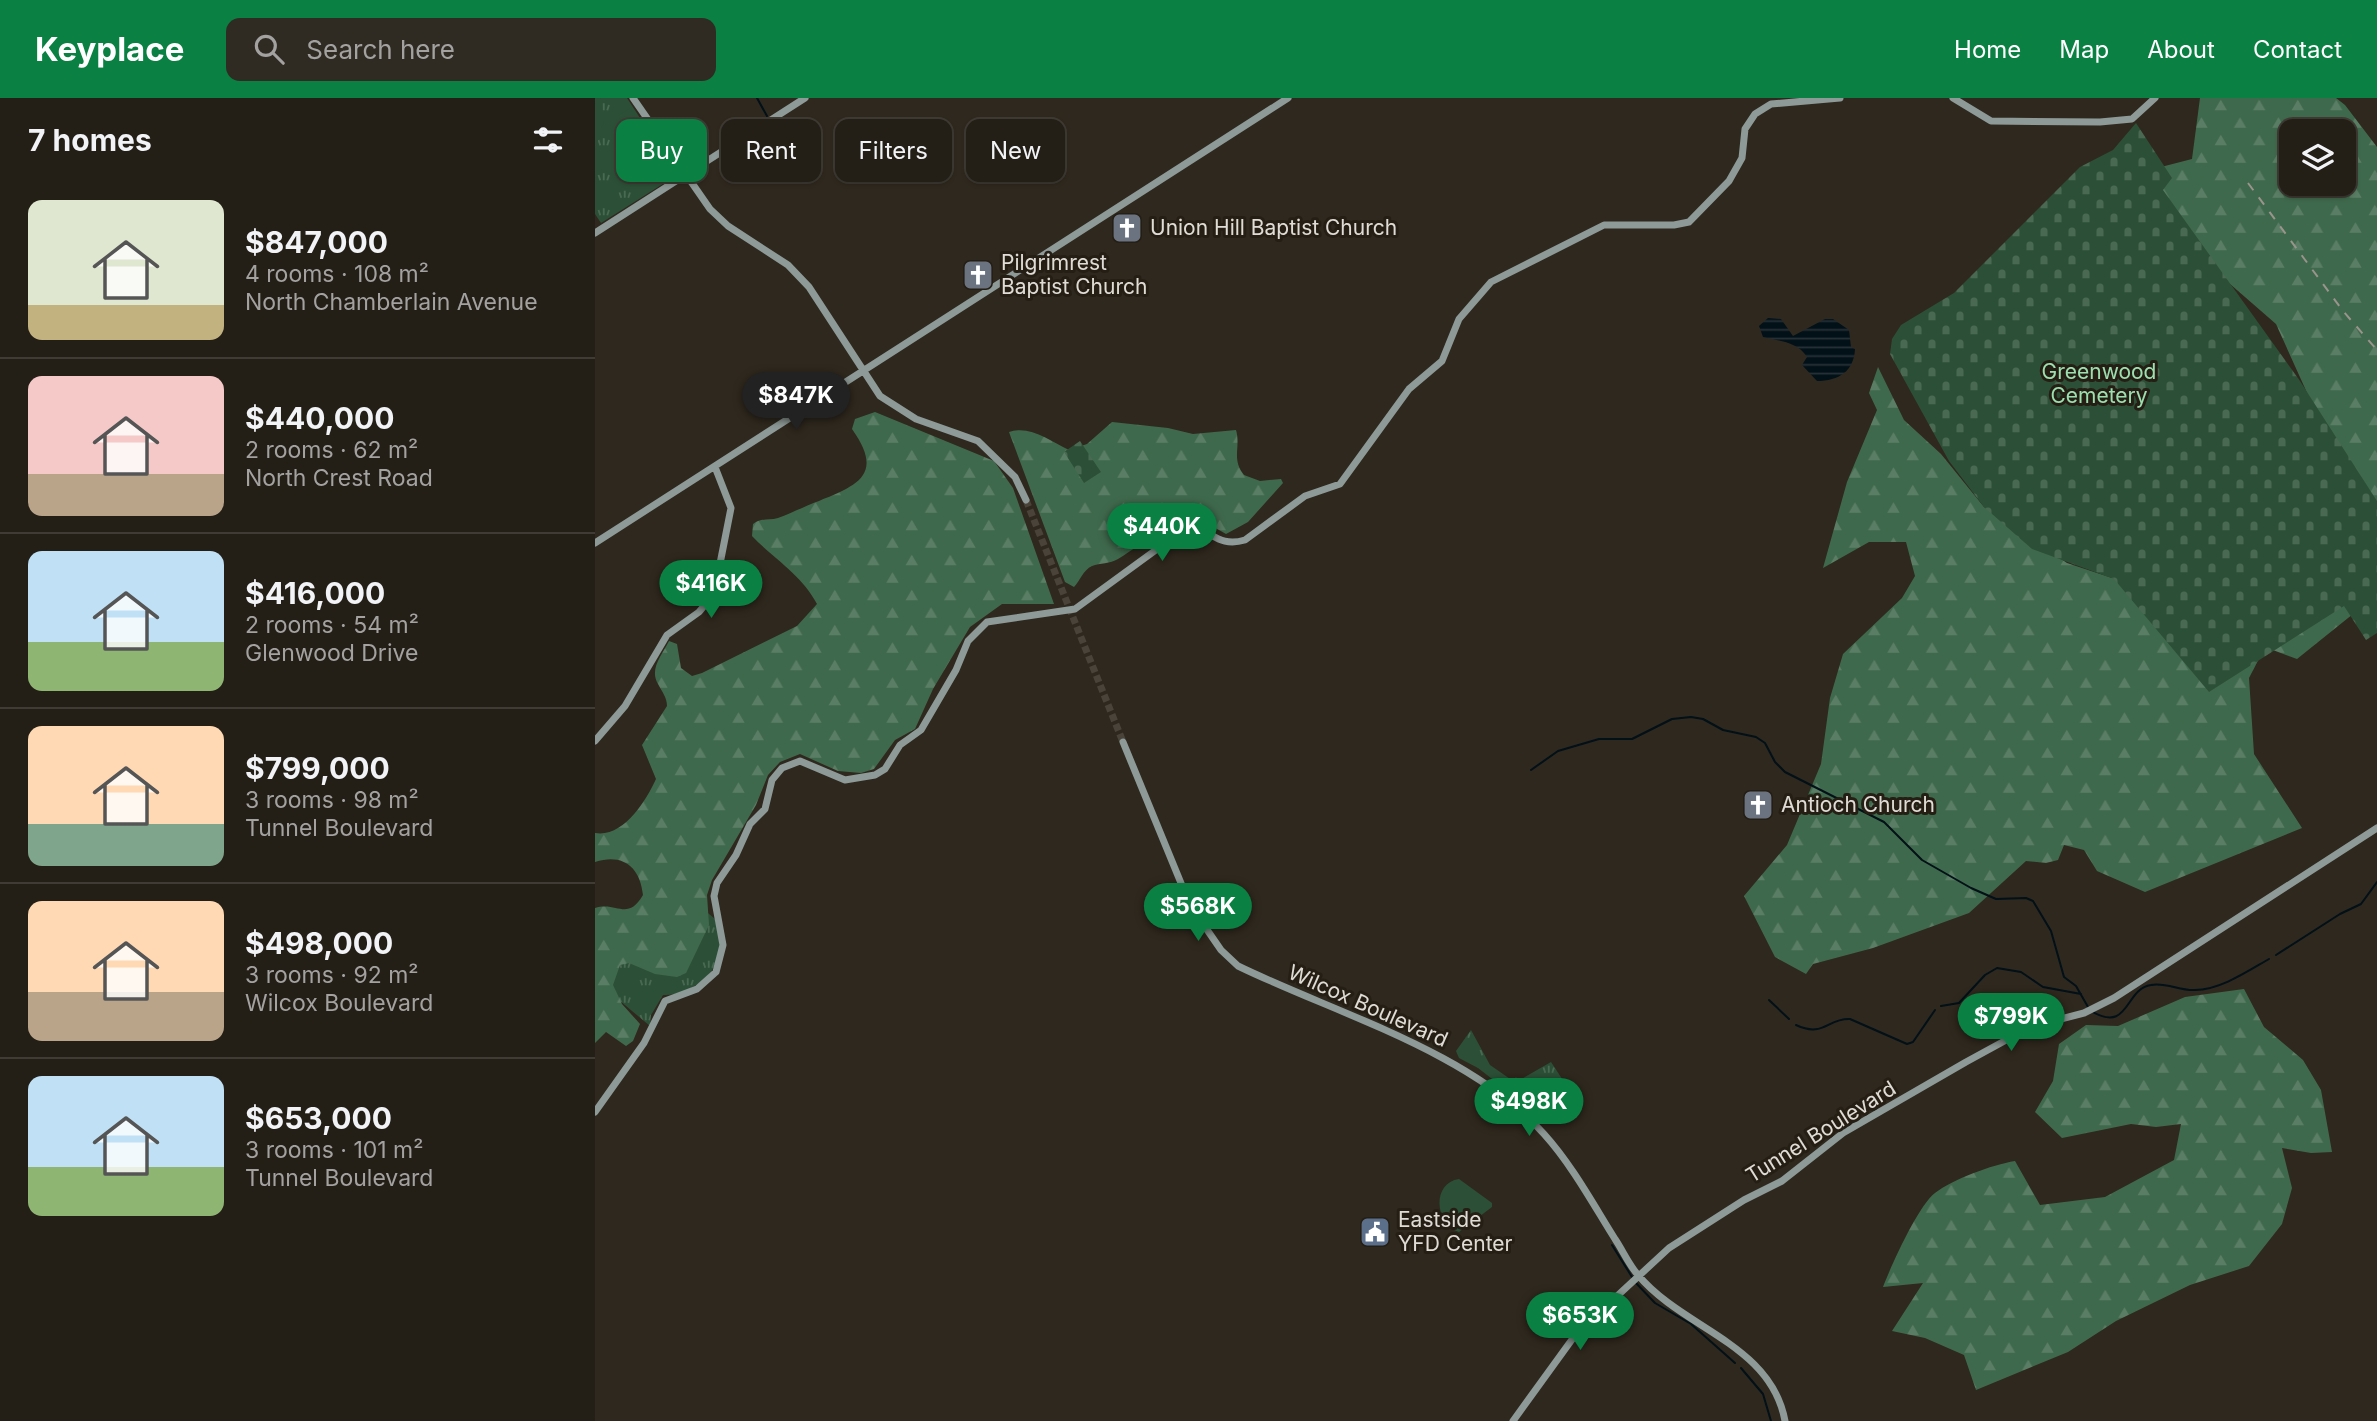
<!DOCTYPE html>
<meta charset="utf-8">
<style>
:root{--surface:#231e16;--page:#2f2b23;--text:#f1f3f6;--muted:#a3a2a1;--line:#403c35;--accent:#0b8043}
body{margin:0;font-family:Inter,sans-serif;background:var(--page);color:var(--text);height:100vh;display:flex;flex-direction:column;font-size:26px;white-space:nowrap}
*{box-sizing:border-box;margin:0}
p{font-size:23px;color:var(--muted)}
.icon{flex:none;width:38px;height:38px;fill:none;stroke:currentColor;stroke-width:2;stroke-linecap:round;stroke-linejoin:round}
.map{position:relative;flex:1;overflow:hidden}
.panel{display:flex;flex-direction:column;background:var(--surface);width:595px}
.panel>*{flex:none}
.top-card{position:absolute;left:21px;top:21px;width:665px;height:63px;display:flex;gap:14px}
.tools{position:absolute;left:1684px;top:21px;display:grid;gap:14px}
.tools a{display:grid;place-items:center;width:77px;height:77px;border-radius:14px;background:var(--surface);box-shadow:0 2px 5px #0004,0 0 0 2px var(--line);font-size:35px}
.price{position:absolute;translate:-50% -60px;padding:0 16px;border-radius:24px;background:var(--accent);color:#fff;font-size:23px;line-height:46px;filter:drop-shadow(0 2px 4px #0008)}
.price::after{content:'';position:absolute;left:50%;top:42px;width:21px;height:16px;margin-left:-10px;background:inherit;clip-path:polygon(0 0,100% 0,50% 100%)}
.price.selected{background:#222;color:#fff}
ul{padding:0;list-style:none}
li{display:flex;align-items:center;gap:21px;height:175px;padding:0 28px}
li+li{border-top:2px solid var(--line)}
li span{display:grid;place-items:center;flex:none;width:196px;height:140px;border-radius:14px;color:#555}
li>.icon{margin-inline-start:auto}
span .icon{width:84px;height:84px;fill:#fffc;stroke-width:1}
li b{font-size:30px}
h2{display:flex;justify-content:space-between;align-items:center;height:84px;padding:0 28px;font-size:30px}
.tag{padding:0 24px;border-radius:14px;background:var(--surface);box-shadow:0 2px 5px #0004,0 0 0 2px var(--line);font-size:24px;line-height:63px}
.tag.selected{background:var(--accent);color:#fff}
header{display:flex;align-items:center;gap:42px;box-sizing:border-box;height:98px;padding:0 35px;background:var(--accent);color:#fff}
header strong{font-size:33px}
nav{display:flex;gap:38px;margin-inline-start:auto;font-size:24px}
.search{width:490px;height:63px;background:var(--page);display:flex;align-items:center;gap:18px;box-sizing:border-box;padding:0 24px;border-radius:14px;color:var(--muted);font-size:26px}
main{display:flex;flex:1;min-height:0}
.map>svg:first-child{display:block}
</style>
<header>
<strong>Keyplace</strong>
<div class="search"><svg class="icon" aria-label="search" viewBox="0 0 24 24"><circle cx="10" cy="10" r="6"/><path d="M15 15l6 6"/></svg>Search here</div>
<nav><a>Home</a><a>Map</a><a>About</a><a>Contact</a></nav>
</header>
<main>
<section class="panel">
<h2>7 homes<svg class="icon" aria-label="filters" viewBox="0 0 24 24"><path d="M4 7h16M4 17h16"/><circle cx="9" cy="7" r="2"/><circle cx="15" cy="17" r="2"/></svg></h2>
<ul>
<li><span style="background:linear-gradient(#dfe7d0 75%,#c2b280 0)"><svg class="icon" aria-label="home" viewBox="0 0 24 24"><path d="M3 11l9-7 9 7M6 9v11h12V9"/></svg></span><div><b>$847,000</b><p>4 rooms · 108 m²</p><p>North Chamberlain Avenue</p></div></li>
<li><span style="background:linear-gradient(#f6c9c9 70%,#b9a48a 0)"><svg class="icon" aria-label="home" viewBox="0 0 24 24"><path d="M3 11l9-7 9 7M6 9v11h12V9"/></svg></span><div><b>$440,000</b><p>2 rooms · 62 m²</p><p>North Crest Road</p></div></li>
<li><span style="background:linear-gradient(#bfe0f5 65%,#8fb573 0)"><svg class="icon" aria-label="home" viewBox="0 0 24 24"><path d="M3 11l9-7 9 7M6 9v11h12V9"/></svg></span><div><b>$416,000</b><p>2 rooms · 54 m²</p><p>Glenwood Drive</p></div></li>
<li><span style="background:linear-gradient(#ffd9b3 70%,#7fa58c 0)"><svg class="icon" aria-label="home" viewBox="0 0 24 24"><path d="M3 11l9-7 9 7M6 9v11h12V9"/></svg></span><div><b>$799,000</b><p>3 rooms · 98 m²</p><p>Tunnel Boulevard</p></div></li>
<li><span style="background:linear-gradient(#ffd9b3 65%,#b9a48a 0)"><svg class="icon" aria-label="home" viewBox="0 0 24 24"><path d="M3 11l9-7 9 7M6 9v11h12V9"/></svg></span><div><b>$498,000</b><p>3 rooms · 92 m²</p><p>Wilcox Boulevard</p></div></li>
<li><span style="background:linear-gradient(#bfe0f5 65%,#8fb573 0)"><svg class="icon" aria-label="home" viewBox="0 0 24 24"><path d="M3 11l9-7 9 7M6 9v11h12V9"/></svg></span><div><b>$653,000</b><p>3 rooms · 101 m²</p><p>Tunnel Boulevard</p></div></li>
</ul>
</section>
<div class="map">
<svg width="1782" height="1323" viewBox="0 0 1782 1323">
<defs>
<pattern id="grass-tufts" width="24" height="20" patternUnits="userSpaceOnUse" patternTransform="scale(1.75)"><rect width="24" height="20" fill="#2c5037"/><path d="M3 7l-1-3M5 7V3M7 7l1-3M15 17l-1-3M17 17v-4M19 17l1-3" fill="none" stroke="#4a6953"/></pattern>
<pattern id="forest-firs" width="22" height="20" patternUnits="userSpaceOnUse" patternTransform="scale(1.75)"><rect width="22" height="20" fill="#3f694c"/><path d="M5 1l3.5 6h-7zM16 11l3.5 6h-7z" fill="#5a7e65"/></pattern>
<pattern id="cemetery-stones" width="16" height="16" patternUnits="userSpaceOnUse" patternTransform="scale(1.75)"><rect width="16" height="16" fill="#2c5037"/><path d="M2 7V4a2 2 0 0 1 4 0v3zM10 15v-3a2 2 0 0 1 4 0v3z" fill="#4a6953"/></pattern>
<pattern id="water-rules" width="6" height="5" patternUnits="userSpaceOnUse" patternTransform="scale(1.75)"><rect width="6" height="5" fill="#021017"/><path d="M0 2.5h6" fill="none" stroke="#273238"/></pattern>
</defs>
<rect width="100%" height="100%" fill="#2f281e"/>
<path fill="url(#grass-tufts)" d="M0,0H32L82,77L6,125L0,116Z
M64,774L120,821C122,831 126,843 125,853C122,878 92,898 68,897L56,917L55,928L0,882V872Z
M876,932L895,967L918,983L921,979L923,983L956,964L983,1005L982,1013L977,1016L975,1007L957,981L923,1001L883,970L864,960L861,953Z"/>
<path fill="url(#forest-firs)" fill-rule="evenodd" d="M1605,0H1741L1750,7L1782,49V522L1758,516L1702,561L1670,549L1654,580L1659,656L1707,730L1550,794L1502,773L1489,752L1469,747L1463,762L1451,765L1431,763L1374,815L1278,850L1218,866L1211,876L1180,859L1149,798L1192,747L1226,666L1235,600L1248,556L1307,500L1320,478L1311,444H1274L1228,470L1252,384L1282,312L1274,295L1283,269L1309,322L1346,356L1389,409L1472,465L1565,496L1718,308L1681,226L1627,179L1563,160L1566,69L1597,61ZM1696,33H1748V86H1696Z
M280,314L399,363L418,390L459,506H407L375,529L338,591L320,631L300,642L279,671L266,675L243,673L205,656L185,664L173,677L161,707L117,782L112,797L114,827L91,875L82,879L60,876L34,865L25,867L18,887L27,906L45,926L38,943L31,948L11,934L0,945V810C22,803 32,824 48,797C45,768 27,755 0,764V735C28,740 51,703 61,681L47,647L72,608C72,599 67,594 63,586C54,571 67,557 74,543L82,546L86,570L97,578L107,575L202,528L222,506C207,477 179,461 157,438L158,426C167,419 174,423 183,420C197,415 210,408 224,403C264,387 289,376 257,331L260,321Z
M517,324L573,330L598,336L641,332C646,349 636,361 649,377L665,383L686,381L688,385L653,424L631,436C580,405 565,436 523,461C515,466 505,465 497,468C488,472 485,483 479,489L470,484L414,334C435,327 455,343 474,352L492,346Z
M1649,891L1669,929L1708,962L1726,992L1737,1054L1716,1055L1687,1050L1697,1090L1687,1126L1654,1168L1595,1187L1521,1223L1473,1254L1381,1292L1369,1257L1330,1240L1297,1233L1328,1185L1288,1189C1296,1168 1323,1108 1340,1095C1358,1081 1397,1067 1420,1063L1445,1107L1510,1099L1579,1062L1586,1026L1561,1029L1536,1026L1467,1040L1440,1014L1458,983L1464,946L1491,927L1523,928L1590,899Z"/>
<path fill="url(#cemetery-stones)" d="M1541,25L1577,80L1568,92L1705,283L1782,403V535L1771,542L1749,508L1614,594L1519,481L1437,451L1389,409L1354,363L1295,256L1297,241L1306,227L1359,195L1485,69L1518,52Z
M485,343L506,374L489,385L469,354Z"/>
<path fill="#2c5037" d="M0,0L6,1L9,23L0,52Z
M35,10L47,30L36,37L23,18Z
M864,1081L897,1105V1109L864,1134C840,1127 836,1085 864,1081Z"/>
<path fill="url(#water-rules)" d="M1173,220L1186,221L1198,238L1230,221H1238L1254,232L1256,249L1260,251C1259,273 1244,283 1222,283L1207,267L1212,259C1202,243 1183,243 1168,239L1164,228Z"/>
<g fill="none" stroke-linecap="round" stroke-linejoin="round">
<path stroke="#021017" stroke-width="2" d="M162,0L172,18
M936,672L963,653L1004,641H1037L1077,621L1096,619L1108,621L1128,632L1161,639L1170,645L1180,664L1190,674L1289,724L1327,762L1376,790L1401,801L1431,800L1438,803L1456,833L1469,879L1481,888L1493,909
M1681,857L1745,816L1766,806L1782,784
M1174,902L1194,921
M1346,908L1364,905L1390,877L1402,870L1426,874L1448,889L1486,896
M1496,913C1535,936 1529,891 1556,887C1571,884 1585,893 1600,892C1625,892 1653,873 1674,861
M1201,927C1229,940 1232,920 1255,921L1312,946L1318,944L1340,912
M1017,1147L1037,1179
M1041,1185L1060,1205L1096,1226L1140,1265
M1146,1270L1168,1296L1176,1323"/>
<path stroke="#4a4339" stroke-width="7" stroke-dasharray="7 3.5" stroke-linecap="butt" d="M431,402L528,644"/>
<path stroke="#8e9a97" stroke-width="7" d="M38,0L115,111L133,128L193,167L214,189L285,298L321,321L383,343L420,379L431,402
M1358,0L1396,23L1505,24L1537,21L1560,0
M0,135L210,0
M0,445L693,0
M0,643L30,608L72,537L104,514L119,496L136,410L120,369
M528,644L595,807L626,852L643,868C742,916 875,953 949,1036C977,1067 998,1106 1020,1141C1028,1153 1034,1167 1043,1177C1088,1231 1176,1246 1190,1323
M0,1014L49,945L70,903L102,891L121,874L128,847L119,798L122,785L141,757L155,726L170,711L177,682L187,670L205,663L250,682L280,677L290,671L305,647L326,632L361,572L373,543L392,524L480,511L591,430C615,427 620,451 650,442L710,398L745,386L814,291L847,263L864,221L896,184L1009,127H1079L1094,124L1134,83L1147,60L1150,31L1160,16L1176,6L1245,0
M918,1323L981,1236L1074,1150L1149,1102L1187,1083L1248,1035L1371,964L1435,929L1489,915L1519,900L1782,730"/>
<path stroke="#99948c" stroke-width="2" stroke-dasharray="9 9" stroke-linecap="butt" d="M1653,85L1748,213L1782,252"/>
</g>
<defs>
<g id="church-square" transform="scale(1.575)"><rect x="-9" y="-9" width="18" height="18" rx="4" fill="#6b7280" stroke="#251e14"/><path d="M-1.2-6h2.4v3.5h3.3v2.4h-3.3V6h-2.4V-.1h-3.3v-2.4h3.3Z" fill="#fff"/></g>
<g id="civic-square" transform="scale(1.575)"><rect x="-9" y="-9" width="18" height="18" rx="4" fill="#5c6f8a" stroke="#251e14"/><path d="M-.6-6.5H3V-4.5H.6V-3L4-1V1h2V6H-6V1h2V-1L-.6-3ZM-1.2 2.5V6h2.4V2.5Z" fill="#fff"/></g>
</defs>
<g fill-rule="evenodd">
<use href="#church-square" x="532" y="130"/>
<use href="#church-square" x="383" y="177"/>
<use href="#church-square" x="1163" y="707"/>
<use href="#civic-square" x="780" y="1134"/>
</g>
<g text-anchor="middle" stroke-width="6" stroke-linejoin="round" paint-order="stroke">
<g font-size="21" fill="#e0dcd5" stroke="#251e14" text-anchor="start">
<text x="555" y="137">Union Hill Baptist Church</text>
<text x="406" y="172">Pilgrimrest<tspan x="406" dy="24">Baptist Church</tspan></text>
<text x="1186" y="714">Antioch Church</text>
<text x="803" y="1129">Eastside<tspan x="803" dy="24">YFD Center</tspan></text>
</g>
<g font-size="21" fill="#9ce0af" stroke="#251e14">
<text x="1504" y="281">Greenwood<tspan x="1504" dy="24">Cemetery</tspan></text>
</g>
<g font-size="21" fill="#e0dcd5" stroke="#251e14">
<text transform="translate(773 908) rotate(24)" y="7">Wilcox Boulevard</text>
<text transform="translate(1226 1034) rotate(-32)" y="7">Tunnel Boulevard</text>
</g>
</g>
</svg>
<div class="tools">
<a><svg class="icon" aria-label="layers" viewBox="0 0 24 24"><path d="M12 4l9 5-9 5-9-5zM3 14l9 5 9-5"/></svg></a>
</div>
<b class="price selected" style="left:201px;top:334px">$847K</b>
<b class="price" style="left:567px;top:465px">$440K</b>
<b class="price" style="left:116px;top:522px">$416K</b>
<b class="price" style="left:603px;top:845px">$568K</b>
<b class="price" style="left:1416px;top:955px">$799K</b>
<b class="price" style="left:934px;top:1040px">$498K</b>
<b class="price" style="left:985px;top:1254px">$653K</b>
<div class="top-card">
<a class="tag selected">Buy</a>
<a class="tag">Rent</a>
<a class="tag">Filters</a>
<a class="tag">New</a>
</div>
</div>
</main>
